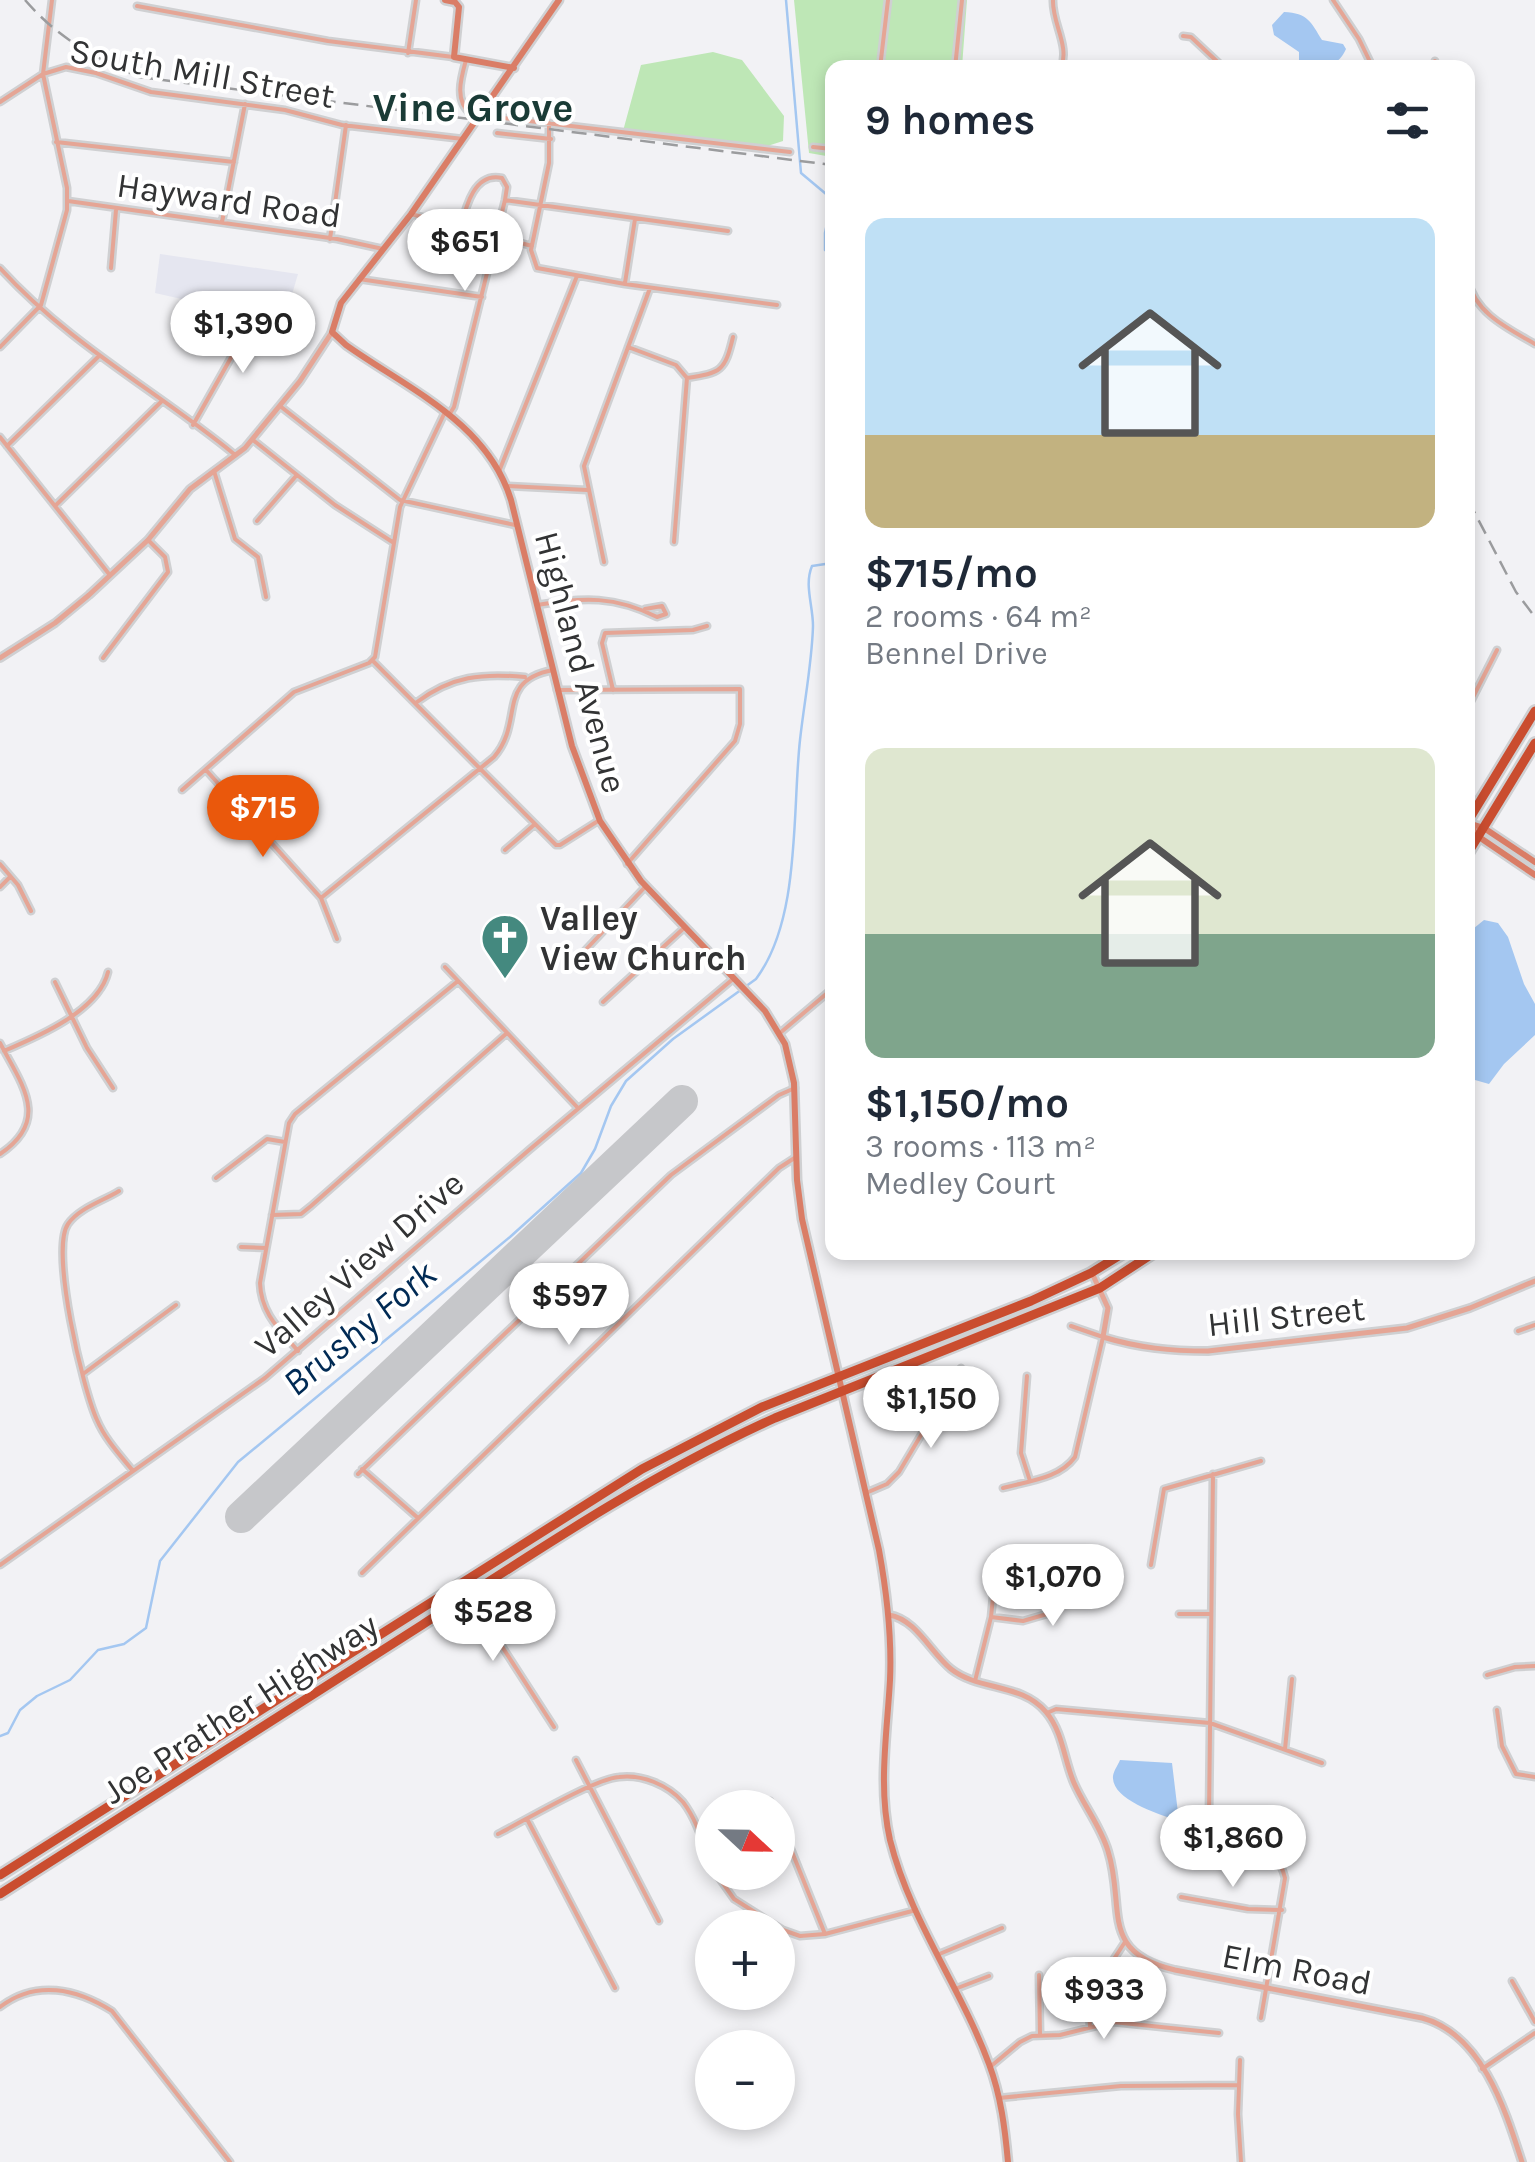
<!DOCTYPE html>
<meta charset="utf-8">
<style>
:root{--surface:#fff;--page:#f2f2f3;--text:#1f2937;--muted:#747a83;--accent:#ea580c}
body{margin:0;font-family:Karla,sans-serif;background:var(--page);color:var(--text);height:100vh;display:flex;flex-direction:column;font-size:38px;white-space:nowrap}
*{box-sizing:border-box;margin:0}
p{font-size:32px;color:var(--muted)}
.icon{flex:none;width:55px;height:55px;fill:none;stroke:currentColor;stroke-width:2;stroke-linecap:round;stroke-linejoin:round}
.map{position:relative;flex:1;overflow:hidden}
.side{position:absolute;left:825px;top:60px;width:650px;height:1200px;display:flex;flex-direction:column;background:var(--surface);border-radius:20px;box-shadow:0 5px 15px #0003}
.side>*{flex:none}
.needle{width:65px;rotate:112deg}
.tools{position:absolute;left:695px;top:1790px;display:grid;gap:20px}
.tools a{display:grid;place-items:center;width:100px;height:100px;border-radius:50%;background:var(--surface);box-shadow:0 5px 15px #0003;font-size:50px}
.price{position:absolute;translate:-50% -85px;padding:0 22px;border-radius:35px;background:#fff;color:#222;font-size:32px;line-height:65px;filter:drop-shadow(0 2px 5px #0008)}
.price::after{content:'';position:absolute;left:50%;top:60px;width:30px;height:22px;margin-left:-15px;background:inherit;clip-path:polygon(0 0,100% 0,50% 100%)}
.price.selected{background:var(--accent);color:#fff}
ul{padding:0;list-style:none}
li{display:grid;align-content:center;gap:20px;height:530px;padding:0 40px}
li span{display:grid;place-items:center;height:310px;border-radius:20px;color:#555}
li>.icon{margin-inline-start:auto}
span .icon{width:180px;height:180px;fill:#fffc;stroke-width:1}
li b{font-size:42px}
h2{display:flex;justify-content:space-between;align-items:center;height:120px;padding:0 40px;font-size:42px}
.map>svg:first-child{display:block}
</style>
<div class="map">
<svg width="1535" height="2162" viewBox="0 0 1535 2162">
<rect width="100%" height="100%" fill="#f2f2f5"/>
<path fill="#e5e6f0" d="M160,254L298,274L288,308L273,322L261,318L248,344L203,326L208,305L155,293Z"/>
<path fill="#bee7b6" d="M794,0H967L962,67L832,68V157L809,153Z
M713,52L742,60L784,116L783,141L761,148L623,131L641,65Z"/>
<path fill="#a4c7f1" d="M1284,12C1308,13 1311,22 1322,40L1343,44L1346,49C1337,70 1319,68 1299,67V52L1274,35L1272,25Z
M1484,920L1498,923L1508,937L1524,984L1535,1004V1035L1504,1064L1489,1084L1468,1078V933Z
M1120,1760L1172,1763L1178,1813L1173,1819C1156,1813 1111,1799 1113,1776C1114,1770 1118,1765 1120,1760Z"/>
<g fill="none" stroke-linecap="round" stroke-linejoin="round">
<path stroke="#a4c7f1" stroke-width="2.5" d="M786,0L801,173L832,199
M832,200L825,233V250L832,255
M832,505L829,506L832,516
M0,1736L8,1733L20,1710L37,1696L70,1680L98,1650L124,1644L146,1628L160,1561L238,1462L510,1237L581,1173L595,1149L611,1106L626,1081L673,1039L756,979C801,919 792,812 800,740C804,703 812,663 813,626C813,605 804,585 812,566L832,563"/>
<path stroke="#c6c7ca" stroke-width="32" d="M241,1517L682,1101"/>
<g stroke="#cfd0d2" stroke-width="9">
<path id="minor" d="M1053,0C1052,23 1070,46 1061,68
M1333,0L1359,39L1373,68
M137,6L328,41L453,57
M1183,36L1191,37L1224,68
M408,53L416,0
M466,60C461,78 454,101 471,114L790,152
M1435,61L1436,68
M880,68L888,0
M955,68L962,0
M0,102L43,74L66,67L96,73L151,92L285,110L342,125L463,139
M549,123V163L531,250L537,268L625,284L777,305
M497,133L551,139
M56,142L234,162
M813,147L832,149
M505,200L728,231
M68,201L337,239L383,249
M411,214L532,246
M222,222L245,104
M330,239L346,125
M0,268C69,344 157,391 234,454
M111,268L116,210
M359,279L482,297
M1468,280C1475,313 1507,328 1535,344
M625,283L635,219
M0,347L41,305L67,210V188L43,74L52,0
M628,347L676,365L687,378L674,542
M687,378C721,373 725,371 733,337
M280,406L400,500L515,525
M449,415L454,407L505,200L507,187L502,178C475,172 466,205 461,227
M193,425L259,308
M0,437L109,574
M253,440L335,505L394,543
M7,446L99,356
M500,469L577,276
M214,471L235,539L258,557L266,597
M507,486L587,490
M55,506L161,402
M257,521L296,476
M604,562L584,466L650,288
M537,605C584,597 615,596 657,617L666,614L662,606L645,609
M103,658L168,572L165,557L148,540
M372,660L556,845H560L598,821
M557,690L740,689V724L735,741L627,864
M613,690L602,643L605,633L693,630L707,626
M417,702C452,676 482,673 525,677
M1468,707L1497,650
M206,770L321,898L337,939
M182,790L294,692L369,663L375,657L400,507L445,412
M505,850L535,824
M0,864L18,885L31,911
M0,887L10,877
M321,898L494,757C525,721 495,681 553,670
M577,959L646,886
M445,967L578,1108
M55,982L87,1048L113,1088
M603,1002L684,928
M780,1033L832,989
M0,1043C22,1085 51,1120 0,1154
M4,1051C37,1037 99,1011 108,972
M216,1178L267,1139L285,1142
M119,1191C103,1201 79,1208 68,1224C50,1250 83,1390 97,1420C105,1439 120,1455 133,1471
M272,1215L301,1214L311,1206L507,1033
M241,1247L266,1248
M1518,1331L1535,1325
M298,1351C279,1329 261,1313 260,1283L289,1123L295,1114L458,981
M83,1374L176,1305
M1027,1376L1021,1453L1030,1481
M362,1469L418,1518
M358,1474L671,1175L779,1095L795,1088
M1213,1474L1209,1815C1223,1855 1276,1835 1285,1878L1261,2018
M1003,1488C1028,1481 1059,1479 1075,1457L1103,1337L1071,1326
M866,1493L887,1484L899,1472L961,1368
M0,1565L265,1378L529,1150L733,979
M1151,1565L1164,1489L1261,1461
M362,1573L779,1168L796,1157
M463,1586L554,1727
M1179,1614H1211
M991,1617L1023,1621L1047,1614L1062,1589L1065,1570
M1487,1675L1515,1667L1535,1666
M975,1681L991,1617L995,1577
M1497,1710L1502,1746L1516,1774L1535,1777
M1047,1713L1056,1709L1210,1723L1322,1763
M1285,1749L1292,1679
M576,1760L659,1921
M770,1801L773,1808
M778,1817L825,1934
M527,1819L615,1988
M498,1834C524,1821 594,1779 619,1777C642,1774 668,1785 683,1802C697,1820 704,1846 712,1867
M715,1872L734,1899L783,1930L800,1936L825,1934L916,1910
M1181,1897L1248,1909L1282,1910
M778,1940L783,1930
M937,1955L1002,1928
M1108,1968L1125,1942
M705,1972L712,1974
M1039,1975L1040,2035
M1087,1979L1090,2027
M1512,1981L1535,2022
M955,1989L989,1976
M0,2007C36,1979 77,1989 112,2011L230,2162
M1240,2060L1238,2114L1241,2162
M990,2067L1020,2042L1032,2036L1060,2035L1113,2022L1219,2033
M1482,2069L1535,2033
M999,2098L1121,2086L1238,2085"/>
</g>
<g stroke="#cfd0d2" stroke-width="10">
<path id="tertiary" d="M0,658L55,623L89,595L148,540L190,489L245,448L300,381L332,332
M1092,1273L1108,1308L1103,1337C1139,1348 1171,1351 1208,1351L1407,1328L1470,1308L1535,1281
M889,1615C916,1619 931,1653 951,1669C979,1691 1022,1683 1046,1712C1063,1732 1064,1760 1074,1783C1084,1806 1101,1827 1108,1851C1126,1908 1098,1952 1175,1970L1422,2018C1482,2034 1505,2109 1522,2162"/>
</g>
<g stroke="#cfd0d2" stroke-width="11">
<path id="secondary" d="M445,0L455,2L459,7L454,57L514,68
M559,0L411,214L341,303L332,332L346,345C408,389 487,422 511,500L572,746L600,821L641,881L765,1011L785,1044L794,1083L797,1180L802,1219L879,1550C887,1594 892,1636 890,1680C887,1734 878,1787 890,1840C910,1920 961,1988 989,2064C1001,2096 1005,2129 1008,2162
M1468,823L1484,828L1535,862
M1468,824L1479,837L1535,875"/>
</g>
<g stroke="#cfd0d2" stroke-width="14">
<path id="trunk" d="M1468,821L1535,711
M1468,853L1535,743
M0,1875L642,1469L762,1407L1031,1301L1091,1273L1125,1252
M0,1894C141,1804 281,1715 422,1625C536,1551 651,1474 775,1418L1100,1288L1155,1252"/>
</g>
<use href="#minor" stroke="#e5a595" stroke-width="4"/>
<use href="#tertiary" stroke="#e5a595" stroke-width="5"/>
<use href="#secondary" stroke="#da7d66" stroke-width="6"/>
<use href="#trunk" stroke="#ca4d2f" stroke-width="9"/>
<path stroke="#9b9c9e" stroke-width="2.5" stroke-dasharray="15 8" stroke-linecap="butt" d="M25,0C58,38 93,57 139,77L832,165
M1468,500L1516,592L1535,617"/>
</g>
<defs>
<g id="church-pin" transform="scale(2.5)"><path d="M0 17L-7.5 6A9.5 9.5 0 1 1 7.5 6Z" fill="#44897f" stroke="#fff"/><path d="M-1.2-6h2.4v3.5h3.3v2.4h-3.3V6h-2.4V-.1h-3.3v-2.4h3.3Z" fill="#fff"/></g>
</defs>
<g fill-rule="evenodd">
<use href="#church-pin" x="505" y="938"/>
</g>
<g text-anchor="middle" stroke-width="8" stroke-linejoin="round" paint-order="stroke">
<g font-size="35" fill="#323334" stroke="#fff">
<text transform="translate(202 73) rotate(10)" y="12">South Mill Street</text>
<text transform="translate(229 200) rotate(8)" y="12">Hayward Road</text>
<text transform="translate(581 662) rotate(75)" y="12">Highland Avenue</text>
<text transform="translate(359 1264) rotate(-41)" y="12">Valley View Drive</text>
<text transform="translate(1286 1316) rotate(-6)" y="12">Hill Street</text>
<text transform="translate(240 1708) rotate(-33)" y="12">Joe Prather Highway</text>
<text transform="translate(1297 1969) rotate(11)" y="12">Elm Road</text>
</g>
<g font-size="35" font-weight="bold" fill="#323334" stroke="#fff" text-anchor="start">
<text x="540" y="930">Valley<tspan x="540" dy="40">View Church</tspan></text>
</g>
<g font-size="38" font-style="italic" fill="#002a54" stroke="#fff">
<text transform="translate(359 1328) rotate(-40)" y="13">Brushy Fork</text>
</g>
<g font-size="40" font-weight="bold" fill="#1a3b36" stroke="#fff">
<text x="473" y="121">Vine Grove</text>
</g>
</g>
</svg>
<div class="tools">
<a><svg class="needle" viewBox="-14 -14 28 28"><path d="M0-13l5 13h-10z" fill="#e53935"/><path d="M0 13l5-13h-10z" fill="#747a83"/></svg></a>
<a>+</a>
<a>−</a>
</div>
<b class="price" style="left:465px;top:294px">$651</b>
<b class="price" style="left:243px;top:376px">$1,390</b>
<b class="price selected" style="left:263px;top:860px">$715</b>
<b class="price" style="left:569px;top:1348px">$597</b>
<b class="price" style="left:931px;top:1451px">$1,150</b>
<b class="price" style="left:1053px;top:1629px">$1,070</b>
<b class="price" style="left:493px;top:1664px">$528</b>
<b class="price" style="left:1233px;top:1890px">$1,860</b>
<b class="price" style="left:1104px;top:2042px">$933</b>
<section class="side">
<h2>9 homes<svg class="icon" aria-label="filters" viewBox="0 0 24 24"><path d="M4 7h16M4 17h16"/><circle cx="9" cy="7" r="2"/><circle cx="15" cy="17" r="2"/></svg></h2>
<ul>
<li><span style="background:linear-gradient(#bfe0f5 70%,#c2b280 0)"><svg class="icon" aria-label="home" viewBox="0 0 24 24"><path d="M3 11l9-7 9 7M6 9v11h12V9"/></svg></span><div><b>$715/mo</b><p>2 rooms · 64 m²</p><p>Bennel Drive</p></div></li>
<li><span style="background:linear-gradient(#dfe7d0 60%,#7fa58c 0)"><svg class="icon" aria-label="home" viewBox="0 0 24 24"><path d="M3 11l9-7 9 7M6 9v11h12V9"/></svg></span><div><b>$1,150/mo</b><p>3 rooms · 113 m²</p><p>Medley Court</p></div></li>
</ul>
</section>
</div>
